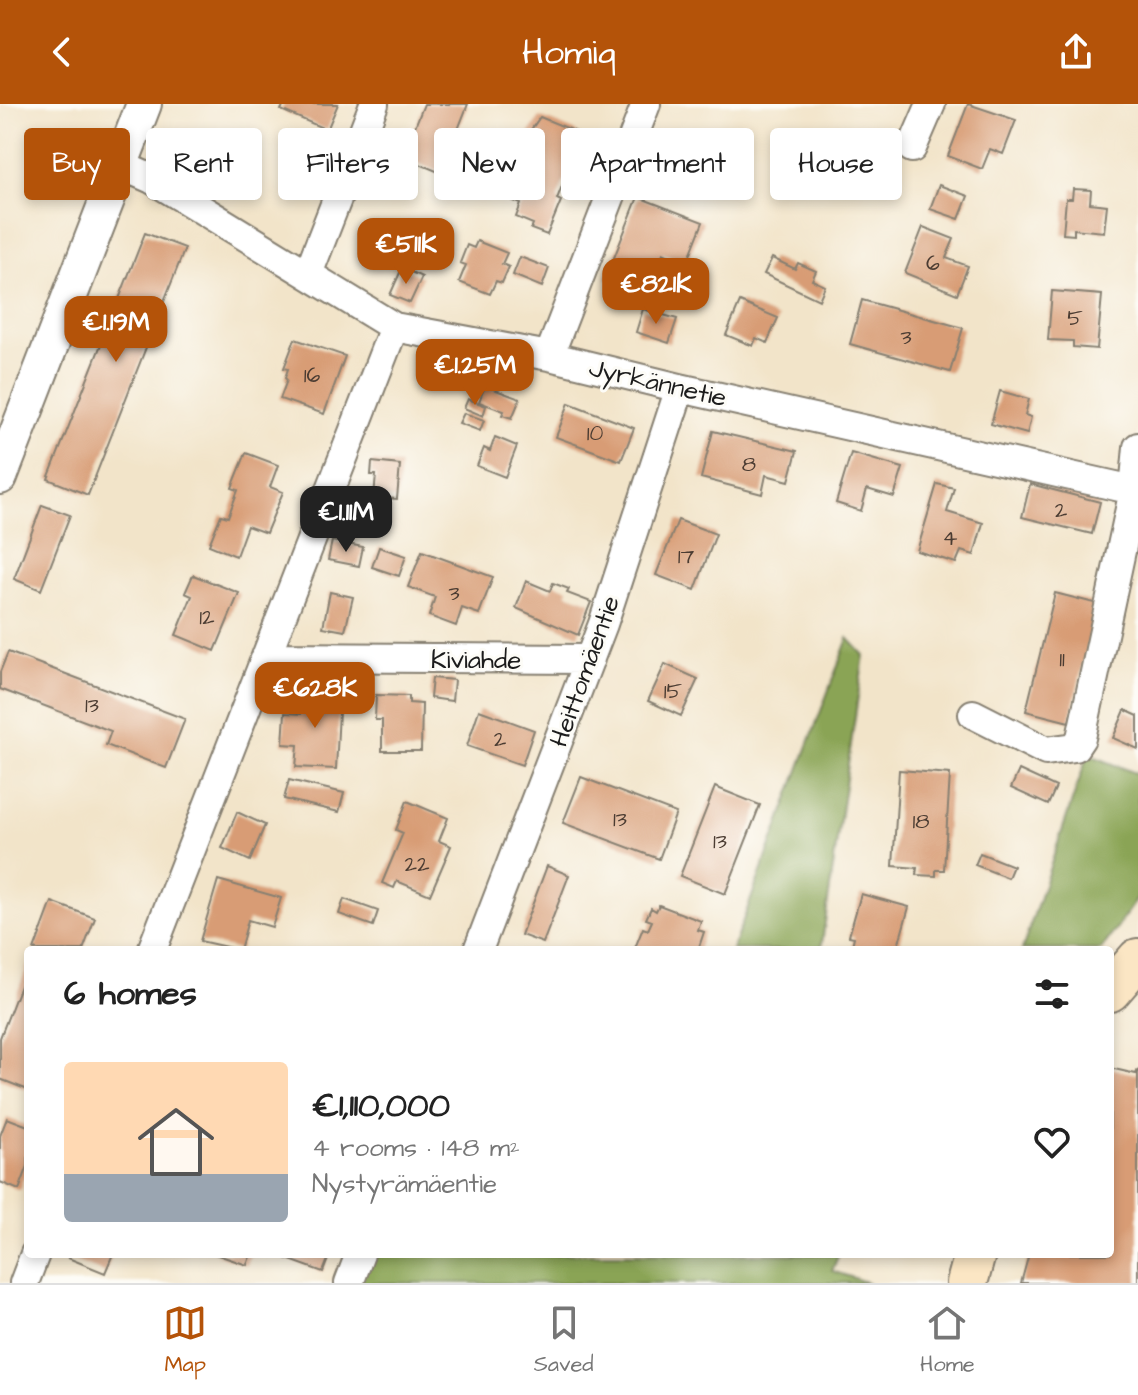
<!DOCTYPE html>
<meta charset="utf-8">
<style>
:root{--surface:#fff;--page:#f6f6f6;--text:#222;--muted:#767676;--line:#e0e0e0;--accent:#b45309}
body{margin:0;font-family:"Architects Daughter",sans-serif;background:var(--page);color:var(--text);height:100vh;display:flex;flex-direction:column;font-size:30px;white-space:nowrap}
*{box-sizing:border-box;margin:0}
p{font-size:26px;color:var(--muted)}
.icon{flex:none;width:44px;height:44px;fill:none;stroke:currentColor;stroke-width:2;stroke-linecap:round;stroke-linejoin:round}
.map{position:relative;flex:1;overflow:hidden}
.sheet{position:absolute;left:24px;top:842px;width:1090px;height:312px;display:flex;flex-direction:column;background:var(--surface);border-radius:8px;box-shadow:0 4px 12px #0003}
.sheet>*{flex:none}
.top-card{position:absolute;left:24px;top:24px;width:1090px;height:72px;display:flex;gap:16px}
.price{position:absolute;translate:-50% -68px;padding:0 18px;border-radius:16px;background:var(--accent);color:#fff;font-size:26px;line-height:52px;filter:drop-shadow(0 2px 4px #0008)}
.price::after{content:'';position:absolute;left:50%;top:48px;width:24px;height:18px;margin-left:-12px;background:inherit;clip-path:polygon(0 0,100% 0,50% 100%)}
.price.active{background:#222;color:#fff}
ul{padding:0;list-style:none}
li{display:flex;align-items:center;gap:24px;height:200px;padding:0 40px}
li+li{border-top:2px solid var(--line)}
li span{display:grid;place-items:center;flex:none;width:224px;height:160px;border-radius:8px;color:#555}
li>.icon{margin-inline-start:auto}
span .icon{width:96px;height:96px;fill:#fffc;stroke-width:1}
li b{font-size:34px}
h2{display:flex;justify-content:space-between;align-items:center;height:96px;padding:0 40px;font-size:34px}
.pill{padding:0 28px;border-radius:8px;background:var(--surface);box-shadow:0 4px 12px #0003;font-size:28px;line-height:72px}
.pill.active{background:var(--accent);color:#fff}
header{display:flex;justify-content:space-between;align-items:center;height:104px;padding:0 40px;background:var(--accent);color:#fff;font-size:36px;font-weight:600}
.menu{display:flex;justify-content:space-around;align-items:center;height:112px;border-top:2px solid var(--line);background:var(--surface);font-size:22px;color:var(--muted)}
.menu a{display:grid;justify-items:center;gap:4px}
.menu .active{color:var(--accent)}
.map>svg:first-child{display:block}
</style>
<header><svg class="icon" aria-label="back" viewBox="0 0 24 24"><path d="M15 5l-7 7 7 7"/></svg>Homiq<svg class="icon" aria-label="share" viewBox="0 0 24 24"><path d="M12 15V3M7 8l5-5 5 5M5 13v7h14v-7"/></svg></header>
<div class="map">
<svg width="1138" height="1179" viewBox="0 0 1138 1179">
<rect width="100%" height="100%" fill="#fdfcf7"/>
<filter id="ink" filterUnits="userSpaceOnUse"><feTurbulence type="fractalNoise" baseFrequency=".0125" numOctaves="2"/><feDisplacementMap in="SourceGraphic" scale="16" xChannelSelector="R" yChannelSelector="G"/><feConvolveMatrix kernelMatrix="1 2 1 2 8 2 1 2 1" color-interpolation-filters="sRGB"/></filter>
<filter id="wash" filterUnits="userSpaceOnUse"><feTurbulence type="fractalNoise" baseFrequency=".006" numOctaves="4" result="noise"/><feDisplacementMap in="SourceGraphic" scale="32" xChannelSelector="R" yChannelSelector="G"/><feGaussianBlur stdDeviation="1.8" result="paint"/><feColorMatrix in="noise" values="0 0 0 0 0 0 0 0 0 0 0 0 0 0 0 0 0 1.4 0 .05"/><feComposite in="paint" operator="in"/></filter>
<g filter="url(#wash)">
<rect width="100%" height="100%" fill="#f2e4c9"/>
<path fill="#8aa455" stroke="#536038" stroke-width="2" d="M848,534L864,551L821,846H732Z
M1088,650L1138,670V794L1101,846H1022Z
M358,1150H839L832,1167L869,1179H347Z"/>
<g id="blocks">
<path fill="#d89c75" d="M284,0H338L327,26L281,6Z
M424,0H468L441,69L403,53Z
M968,0L1016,16L1003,50L990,45L982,65L948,52Z
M540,13L577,28L570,47L575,49L557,95L561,97L547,131L531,125L533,120L516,113L521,100L509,95L534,33L528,30Z
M840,28L867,38L860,56L841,49L840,54L832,51Z
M939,81L968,92L959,115L930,105Z
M1073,85L1091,86L1090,99L1107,101L1104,128L1074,125V131L1063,130L1066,95H1072Z
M638,93L703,118L687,159L663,149L648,190L606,174Z
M923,123L954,135L946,154L968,162L957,190L905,169Z
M145,129L185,144L88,391L48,375Z
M477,137L507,149L502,160L509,163L502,179L496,177L490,190L459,178L466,161L460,159L467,141L474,144Z
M520,153L549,164L542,183L513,171Z
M772,154L795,165L798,159L816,167L812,176L825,182L819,196L764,170Z
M402,164L422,173L410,199L390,191Z
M1052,187L1102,191L1097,245L1073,243V237L1048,236Z
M862,196L963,224L950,268L850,240Z
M740,198L778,214L767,239L756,234L753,242L726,231Z
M643,205L677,215L669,239L636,228Z
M295,235L345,252L324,310L280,295L287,276L285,274L288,265L284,264Z
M485,282L520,295L512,314L502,311L504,307L479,298Z
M1000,287L1029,295L1025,311L1031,313L1027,330L991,320Z
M468,295L486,302L483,312L464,304Z
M569,299L634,324L621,357L556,333Z
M464,309L484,316L480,327L459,319Z
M713,327L797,347L789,377L766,371L762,390L701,374Z
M495,333L517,342L505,373L477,362L484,344L490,347Z
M246,349L278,361L270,383L283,388L266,429L247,422L236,452L209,441L221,411L228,413L238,386L232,384Z
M851,349L903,364L894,393L867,385L861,407L836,399Z
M372,358L400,361L397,395L374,393L376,371H371Z
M937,380L954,384L947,408L983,419L974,451L961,447L956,459L917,447Z
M1030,380L1100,398L1092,430L1022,413Z
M42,401L70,411L41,486L14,475Z
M678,416L716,430L695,486L656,471Z
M332,437L363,443L359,462L328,456Z
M379,443L406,452L399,472L372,463Z
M422,447L493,473L479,510L462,504L456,522L429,512L435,493L408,483Z
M193,471L239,489L215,547L176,531L192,492L185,489Z
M526,477L550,487L553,479L569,485L567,489L591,498L578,531L516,504Z
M330,488L353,493L345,527L323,523Z
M1055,489L1098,500L1069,618L1026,607Z
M8,548L185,615L166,664L106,641L111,627L0,585V568Z
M665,560L698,575L681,612L648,597Z
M432,574L454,576L452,597L430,594Z
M302,586L340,589L336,665L296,663L298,641L283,640L285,609L301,610Z
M376,591L409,592V599L422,600L421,647H382V616H375Z
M479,606L534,626L522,661L467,642Z
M1125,606L1138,612V645L1113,634Z
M899,666L950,670L944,766H936V772L916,771L917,764L893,762Z
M1019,666L1056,683L1048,701L1011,684Z
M581,673L676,709L659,755L563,719Z
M289,676L344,689L339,708L284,695Z
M715,683L760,701L725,790L680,772Z
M407,697L448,714L439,737L451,742L430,791L397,777L394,784L382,779L403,729L396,726Z
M237,708L265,721L250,757L222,744Z
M980,749L1013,762L1008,774L975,761Z
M547,762L569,771L543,839L521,831Z
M218,776L281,794L272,823L248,816L240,846L200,837Z
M861,790L909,803L897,846H851L854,833L849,832Z
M344,795L378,807L373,822L339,810Z
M52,798L95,814L83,846H34Z
M659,801L701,817L698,826L704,828L698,846H641L635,844L643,824L648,826L652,817L646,815L651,804L656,807Z
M28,861V986L0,975V934Z
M1110,964L1136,970L1138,965V1179H1021L1029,1150H1110Z
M7,1014L28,1022V1062L19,1086L0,1078V1032Z
M70,1150H113L105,1169L68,1154Z
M215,1150H251L247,1161Z
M289,1150H330L323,1168L287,1155Z"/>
</g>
</g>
<g filter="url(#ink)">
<use href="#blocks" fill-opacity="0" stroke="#878072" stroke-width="2"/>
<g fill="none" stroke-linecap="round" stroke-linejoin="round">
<g stroke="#878072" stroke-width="32">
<path id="minor" d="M912,44L931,0
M120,61L152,75L394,223L549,252L680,284L1138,387
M308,170L374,0
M549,252L646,0
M266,553L590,555
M973,610L1046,647L1075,643L1081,634L1134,386L1138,343
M152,846L394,223
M478,846L603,520L680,284
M24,1179L35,1150
M349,1179L360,1150"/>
</g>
<g stroke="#878072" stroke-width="38">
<path id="tertiary" d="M0,373L144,0"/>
</g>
<g stroke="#878072" stroke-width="44">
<path id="secondary" d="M1110,887L1138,855
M967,1179L975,1150"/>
</g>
<use href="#minor" stroke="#fff" stroke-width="28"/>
<use href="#tertiary" stroke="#fff" stroke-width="34"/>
<use href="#secondary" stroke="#fbe6c4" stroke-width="40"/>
</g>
</g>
<g text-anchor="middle" stroke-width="6" stroke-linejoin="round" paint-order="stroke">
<g font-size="22" fill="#4b3c32">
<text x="933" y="166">6</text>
<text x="1075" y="221">5</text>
<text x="906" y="240">3</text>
<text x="312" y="278">16</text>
<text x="595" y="336">10</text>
<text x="749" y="367">8</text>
<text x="1061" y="413">2</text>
<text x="950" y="441">4</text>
<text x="686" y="459">17</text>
<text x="454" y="496">3</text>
<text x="207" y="520">12</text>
<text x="1062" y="562">11</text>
<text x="673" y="594">15</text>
<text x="92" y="608">13</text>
<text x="500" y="642">2</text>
<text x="620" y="722">13</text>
<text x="921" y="724">18</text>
<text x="720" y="744">13</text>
<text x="417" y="767">22</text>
</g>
<g font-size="26" fill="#1c1c1c" stroke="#fdfcf7">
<text transform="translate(658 278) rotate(13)" y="9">Jyrkännetie</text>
<text x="476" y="564">Kiviahde</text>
<text transform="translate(584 567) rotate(-70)" y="9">Heittomäentie</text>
</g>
</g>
</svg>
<b class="price" style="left:406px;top:182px">€511K</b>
<b class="price" style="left:656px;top:222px">€821K</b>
<b class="price" style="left:116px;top:260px">€1.19M</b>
<b class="price" style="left:475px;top:303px">€1.25M</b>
<b class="price active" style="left:346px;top:450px">€1.11M</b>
<b class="price" style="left:315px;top:626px">€628K</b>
<div class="top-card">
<a class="pill active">Buy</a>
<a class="pill">Rent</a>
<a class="pill">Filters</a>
<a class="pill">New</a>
<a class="pill">Apartment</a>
<a class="pill">House</a>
</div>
<section class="sheet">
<h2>6 homes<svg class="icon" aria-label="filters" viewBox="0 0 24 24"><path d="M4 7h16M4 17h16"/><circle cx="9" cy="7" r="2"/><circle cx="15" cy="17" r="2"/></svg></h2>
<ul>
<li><span style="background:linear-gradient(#ffd9b3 70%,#9aa5b1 0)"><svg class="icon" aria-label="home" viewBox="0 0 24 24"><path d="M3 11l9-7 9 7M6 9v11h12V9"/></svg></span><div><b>€1,110,000</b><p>4 rooms · 148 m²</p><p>Nystyrämäentie</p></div><svg class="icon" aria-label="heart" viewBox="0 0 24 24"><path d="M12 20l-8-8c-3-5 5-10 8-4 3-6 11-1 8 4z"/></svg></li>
</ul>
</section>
</div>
<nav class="menu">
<a class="active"><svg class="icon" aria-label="map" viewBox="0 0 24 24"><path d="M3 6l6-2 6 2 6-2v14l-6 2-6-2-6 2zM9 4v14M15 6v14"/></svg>Map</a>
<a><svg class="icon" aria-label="saved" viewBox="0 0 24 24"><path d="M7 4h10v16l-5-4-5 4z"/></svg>Saved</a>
<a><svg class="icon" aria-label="home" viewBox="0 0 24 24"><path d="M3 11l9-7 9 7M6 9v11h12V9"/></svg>Home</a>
</nav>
